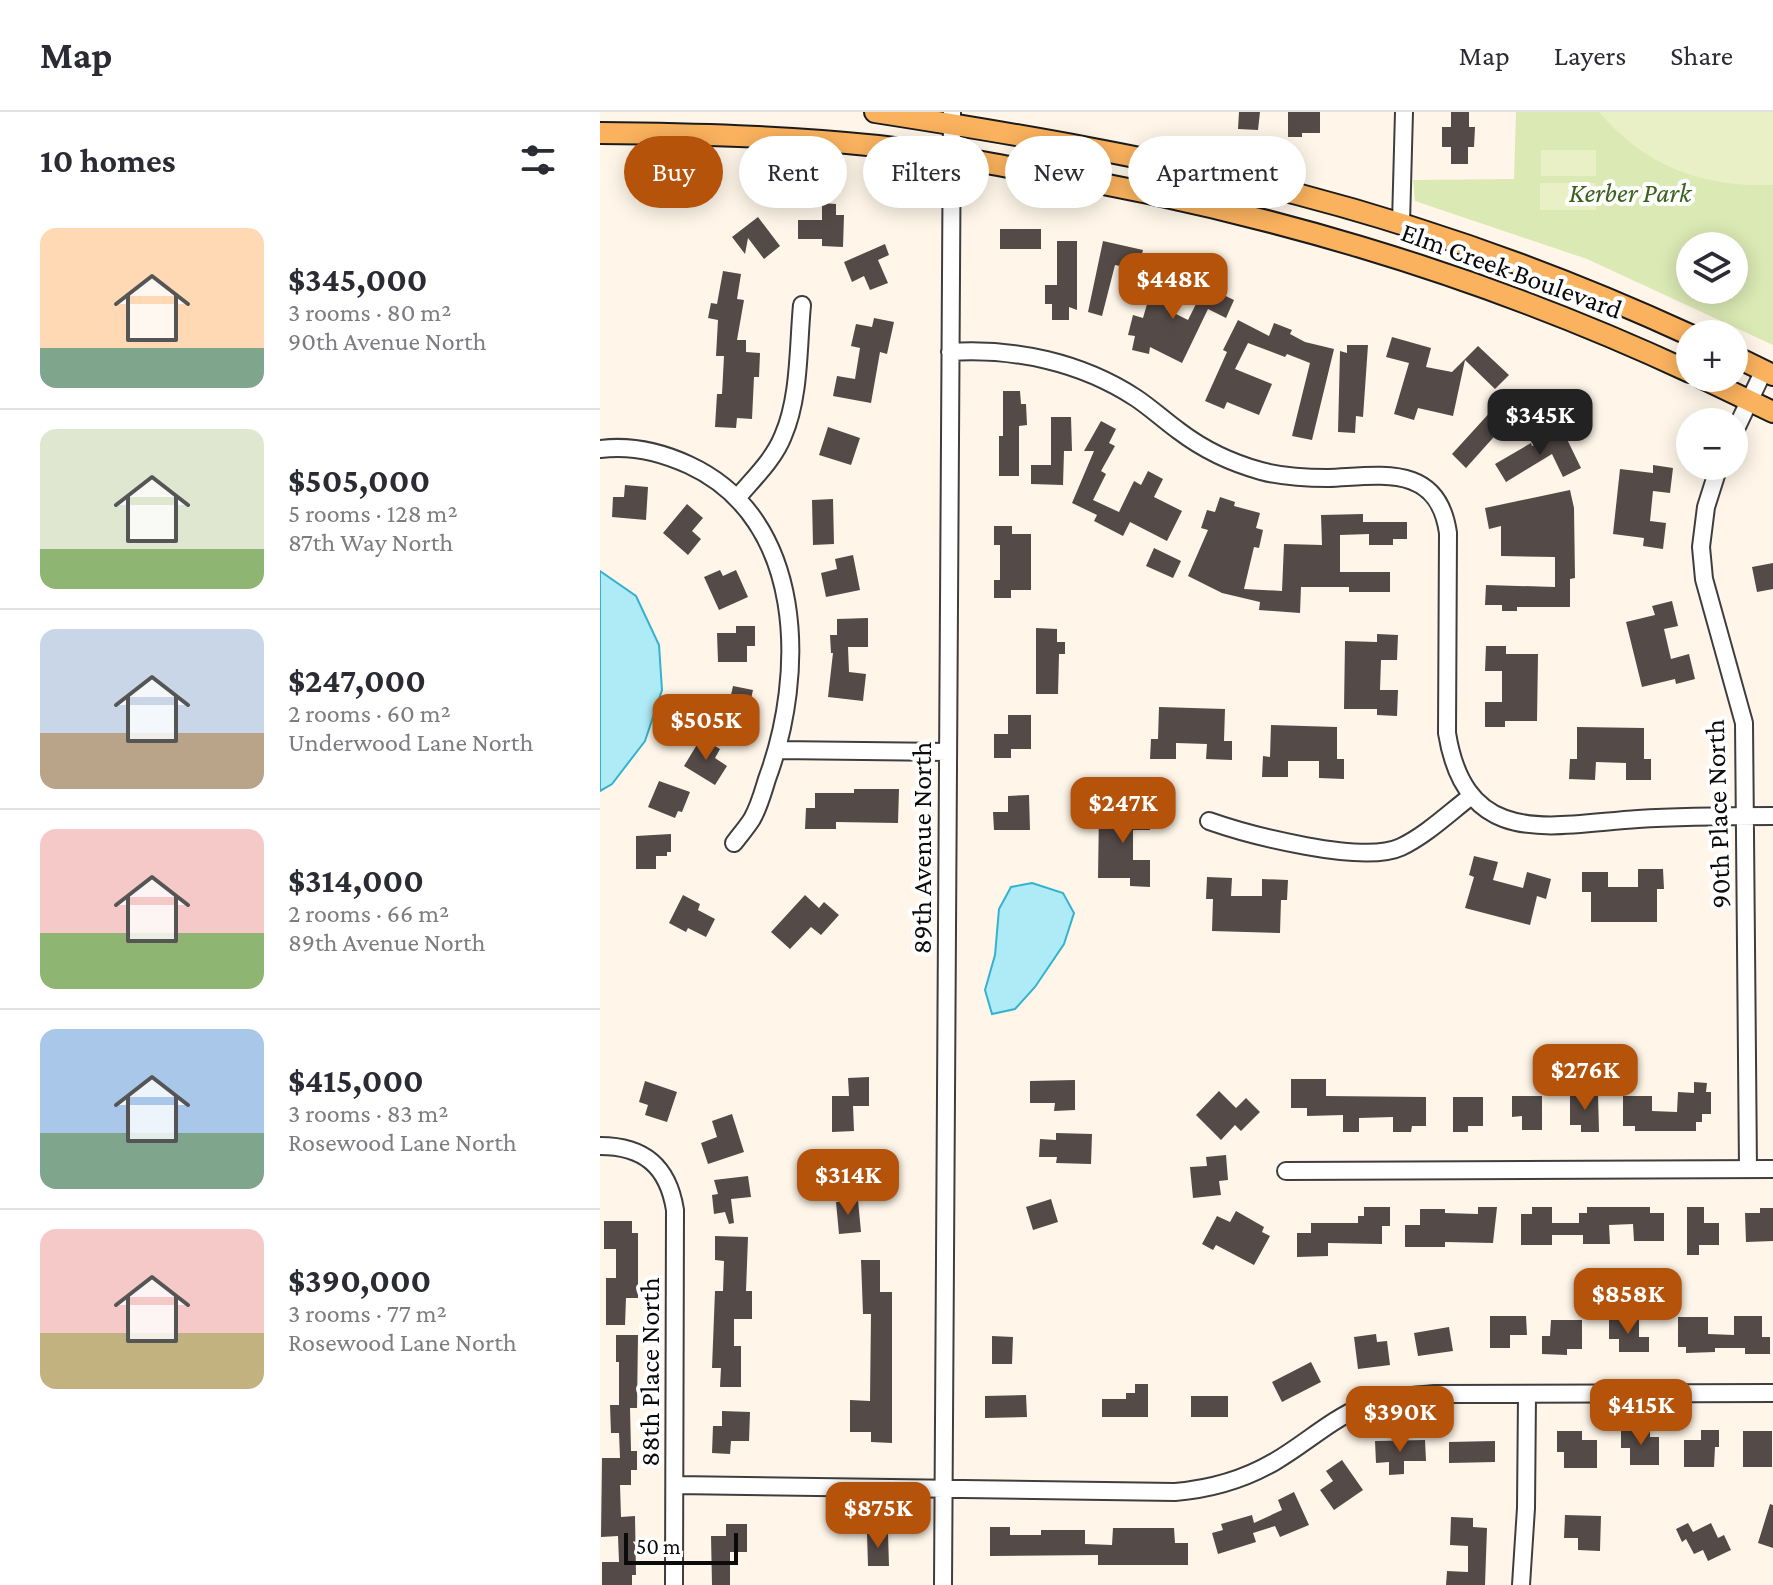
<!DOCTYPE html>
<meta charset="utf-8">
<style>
:root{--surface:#fff;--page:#f2f2f3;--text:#2b2b33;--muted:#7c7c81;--line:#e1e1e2;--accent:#b45309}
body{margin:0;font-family:"Crimson Pro",serif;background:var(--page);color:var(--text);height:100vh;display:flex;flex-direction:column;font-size:30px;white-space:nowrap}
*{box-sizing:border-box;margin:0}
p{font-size:26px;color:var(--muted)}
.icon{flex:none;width:44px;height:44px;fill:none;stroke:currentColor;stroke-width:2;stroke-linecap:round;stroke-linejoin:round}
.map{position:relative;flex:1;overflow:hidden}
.panel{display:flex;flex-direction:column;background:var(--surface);width:600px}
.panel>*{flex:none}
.banner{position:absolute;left:24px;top:24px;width:760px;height:72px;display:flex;gap:16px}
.buttons{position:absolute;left:1076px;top:120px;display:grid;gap:16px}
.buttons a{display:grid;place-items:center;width:72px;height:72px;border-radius:50%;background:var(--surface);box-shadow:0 4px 20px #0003;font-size:40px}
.scale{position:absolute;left:24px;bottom:20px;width:114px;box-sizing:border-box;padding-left:8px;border:4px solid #0b0b0b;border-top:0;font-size:22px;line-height:28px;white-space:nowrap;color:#0b0b0b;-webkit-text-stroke:6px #fff;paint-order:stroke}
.price{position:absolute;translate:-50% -68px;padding:0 18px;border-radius:16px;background:var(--accent);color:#fff;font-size:26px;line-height:52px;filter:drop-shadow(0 2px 4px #0008)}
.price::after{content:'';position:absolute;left:50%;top:48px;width:24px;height:18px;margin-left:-12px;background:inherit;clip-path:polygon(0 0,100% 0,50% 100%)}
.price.selected{background:#222;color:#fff}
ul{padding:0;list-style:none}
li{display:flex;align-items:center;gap:24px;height:200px;padding:0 40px}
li+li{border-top:2px solid var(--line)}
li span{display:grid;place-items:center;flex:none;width:224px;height:160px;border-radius:16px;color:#555}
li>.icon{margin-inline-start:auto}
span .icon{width:96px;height:96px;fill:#fffc;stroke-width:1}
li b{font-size:34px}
h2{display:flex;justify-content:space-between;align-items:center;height:96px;padding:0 40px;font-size:34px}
.chip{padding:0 28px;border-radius:36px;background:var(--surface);box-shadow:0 4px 20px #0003;font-size:28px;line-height:72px}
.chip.selected{background:var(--accent);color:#fff}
header{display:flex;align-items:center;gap:48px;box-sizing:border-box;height:112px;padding:0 40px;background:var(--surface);border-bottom:2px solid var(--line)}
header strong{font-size:38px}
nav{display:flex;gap:44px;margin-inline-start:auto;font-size:28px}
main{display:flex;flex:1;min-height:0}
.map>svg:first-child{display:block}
</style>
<header>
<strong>Map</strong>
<nav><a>Map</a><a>Layers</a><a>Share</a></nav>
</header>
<main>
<section class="panel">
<h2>10 homes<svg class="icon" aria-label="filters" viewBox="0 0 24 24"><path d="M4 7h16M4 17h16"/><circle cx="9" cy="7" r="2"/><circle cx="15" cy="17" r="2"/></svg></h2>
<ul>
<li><span style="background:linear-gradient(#ffd9b3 75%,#7fa58c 0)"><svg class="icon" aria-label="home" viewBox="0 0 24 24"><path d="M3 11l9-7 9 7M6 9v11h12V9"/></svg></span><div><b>$345,000</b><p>3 rooms · 80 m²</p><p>90th Avenue North</p></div></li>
<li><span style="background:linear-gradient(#dfe7d0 75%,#8fb573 0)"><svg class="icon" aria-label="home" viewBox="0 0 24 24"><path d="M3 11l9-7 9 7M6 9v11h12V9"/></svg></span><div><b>$505,000</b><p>5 rooms · 128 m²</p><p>87th Way North</p></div></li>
<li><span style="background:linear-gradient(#c9d6e8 65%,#b9a48a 0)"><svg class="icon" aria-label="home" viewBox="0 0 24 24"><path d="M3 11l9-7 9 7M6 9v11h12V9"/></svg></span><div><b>$247,000</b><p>2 rooms · 60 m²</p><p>Underwood Lane North</p></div></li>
<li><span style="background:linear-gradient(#f6c9c9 65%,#8fb573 0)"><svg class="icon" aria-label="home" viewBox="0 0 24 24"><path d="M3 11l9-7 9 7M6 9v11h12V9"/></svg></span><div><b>$314,000</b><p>2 rooms · 66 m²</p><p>89th Avenue North</p></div></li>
<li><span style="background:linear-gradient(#a9c7e8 65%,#7fa58c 0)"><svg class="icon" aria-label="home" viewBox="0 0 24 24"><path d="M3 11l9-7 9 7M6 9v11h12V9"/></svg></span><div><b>$415,000</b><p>3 rooms · 83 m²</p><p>Rosewood Lane North</p></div></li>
<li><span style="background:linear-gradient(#f6c9c9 65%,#c2b280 0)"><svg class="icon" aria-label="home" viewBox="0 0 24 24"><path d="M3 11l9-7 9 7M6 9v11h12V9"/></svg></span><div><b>$390,000</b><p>3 rooms · 77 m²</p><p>Rosewood Lane North</p></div></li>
</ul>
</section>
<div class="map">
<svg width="1173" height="1473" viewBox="0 0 1173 1473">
<rect width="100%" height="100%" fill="#fff6e9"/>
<path fill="#dbe9b4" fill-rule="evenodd" d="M916,0H1173V233L987,147L815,89L813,68L914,67ZM1090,134H1134V178H1090Z"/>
<path fill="#eaf0c5" d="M999,0H1173V73C1101,75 1046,55 999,0Z
M941,38H996V64H941Z
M940,71H996V98H940Z"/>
<path fill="#aeebf6" stroke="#34b2ce" stroke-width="2" d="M0,459L36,484L59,533L62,578L45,629L12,672L0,679Z
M432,771L463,781L474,801L464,832L435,875L415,897L392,902L385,878L395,843L399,797L411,775Z"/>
<path fill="#544a47" d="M639,0H660L658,18L638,17Z
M688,0H720V21H702V25H688Z
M851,0H869V15H875L874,35H868V52H851V35H842V15H851Z
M222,91L236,92V103H244L243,135L222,134V127H198V108H222Z
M158,105L180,134L164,147L148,126L145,142L132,125Z
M400,117H441V137H400Z
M457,129H477V198L469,195V208H452V192H445V173H457Z
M503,129L543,138L538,158L515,153L502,204L488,200Z
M285,132L289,143L278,148L288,171L270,178L264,164L252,170L244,150Z
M123,159L141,162L137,187L144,188L137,228H146V240L160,241L159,265H154L152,307L137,306L136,316L115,315L117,282H122L124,244H116L118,208L108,206L111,191L117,192Z
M556,161L574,166L566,197L588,208L605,174L634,188L626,206L608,197L582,251L550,235L549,242L532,238L535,224L528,223L533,203L543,206Z
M274,206L294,210L287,242L280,240L271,291L233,284L237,264L255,267L260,236L251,234L256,212L272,215Z
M638,208L669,224L674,211L692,218L690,222L705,230L734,237L712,328L692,324L710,251L687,242L685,245L648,231L635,257L672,272L659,303L627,290L624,297L605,289L627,240L623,238Z
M792,225L831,236L826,255L852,260L878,234L909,263L895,277L865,248L853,304L818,296L814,308L794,302L809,251L786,245Z
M747,233H768L763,305L756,304L755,321L738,320L740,239L747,241Z
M403,279H420L421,292H426L427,313L419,314V364H399V324H403Z
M904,285L918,298L866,356L852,342Z
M451,305H471L472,339H464L463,373L431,372V353H451Z
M501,309L516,317L509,331L515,334L501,359L506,362L493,388L519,400L534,369L541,373L548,359L563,367L554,385L582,399L567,429L530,410L523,424L494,409L497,403L472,391L494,339H484Z
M228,315L260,326L251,353L219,343Z
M963,319L981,356L963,365L952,342L906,370L895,352L931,331L932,334Z
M1053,353L1073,356L1070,381L1053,379L1050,409L1066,411L1063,437L1043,434L1044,426L1013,422L1020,357L1053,361Z
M25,373L48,375L46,408L12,405L13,385H24Z
M970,378L974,396L975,466L970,467V495H917V499H902V493H885L886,473L955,475V445L901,444V414L889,417L885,396Z
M620,385L635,390L634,394L660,401L656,416L663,418L659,436L654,435L644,477L682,479L684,432L722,433L721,403L763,402V410H807V427H793V433H769V422L740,423V460H790V480H749V475H701L700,501L659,498L660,490L622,481L588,464L608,418L601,416L607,398L615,400Z
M233,387L234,432L213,433L212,388Z
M87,392L103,406L92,419L101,427L88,443L63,421Z
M394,414H412V422H431V478H411V486H394V468H400V433H394Z
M554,436L581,449L573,466L546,454Z
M253,443L260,478L226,485L221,461L237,457L235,447Z
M1173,451V477L1157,480L1152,455Z
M120,458L123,464L136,458L148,485L119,498L104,465Z
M1072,489L1078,514L1064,517L1071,547L1089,542L1095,567L1076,572L1075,567L1042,575L1026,510L1055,503L1052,494Z
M268,506V535H248L249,560L266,562L263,589L228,585L233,541H231L230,523H237V507Z
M136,514H155V534H147V550H118L117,521H136Z
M436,516L457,517V530H465V542H459L458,582H436Z
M777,522L798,523L797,548H781L780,578H798L797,604L777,603V597H744L745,529L777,530Z
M886,534H906V542H938L937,609H905V615H885V590H902V559H885Z
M133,574L153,578L143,623L123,618Z
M559,595L625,597L624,629H632V648L606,647L607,632L576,631V647H550L551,627H558Z
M408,603H431V637H411V646H394V622H408Z
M671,613L737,615V647H744V667L719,666V649H688V665H662L663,644L670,645Z
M977,615L1044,616V647H1051V668H1026V651L996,650L995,668L969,667L970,647H977Z
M101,626L120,637L115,646L127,654L115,673L84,654Z
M59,669L90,680L82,700L78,699L75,706L48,695Z
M254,677H299L298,711L236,710V717H205L206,696H215V681H254Z
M429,683L430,718H394L393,700H408V684Z
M531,692H551L550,718H533V748H550V775L530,774V766H498L499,699L531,700Z
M71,722V740H67V744H56V757H36V724Z
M874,744L898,750L893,768L923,776L927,760L951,767L946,787L937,784L930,813L865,796L874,765L869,763Z
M1038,757H1063L1064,777H1057V810H991V780H982V760H1008V775H1038Z
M607,765L632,766L631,784H662V767L688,768L687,788H681L680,821L612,819L613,787H606Z
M83,783L100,792L98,798L115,807L106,825L88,816L86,820L69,811Z
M205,783L219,796L224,790L239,803L221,823L211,815L190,837L171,820Z
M269,965V994H253L254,1019L232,1020V984H249L248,966Z
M691,967H726V984L826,985V1014H812L811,1020H793V1005L759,1006V1020H743V1003L707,1004V996H691Z
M475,968V998L454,999L455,991H430V969Z
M45,969L77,980L67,1010L45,1003L48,993L39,990Z
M1094,970L1107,971L1106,980H1111V1002H1102V1010H1096V1019H1035V1014H1023V984H1052V999L1077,1000L1078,980L1094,981Z
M619,979L636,996L646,986L660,1000L641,1019L635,1013L621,1028L596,1003Z
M970,982H998L999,1020H981V1013H970Z
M912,984H942V1018H922V1004L912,1005Z
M853,985H883V1014H868V1020H853Z
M132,1002L144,1040L108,1052L101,1031L117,1025L112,1009Z
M456,1021L492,1022L491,1052L456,1051L457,1045H439L440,1027L456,1028Z
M626,1043L628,1068L619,1069L621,1083L593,1086L590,1055L607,1054L606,1045Z
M148,1064L151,1085L131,1087L134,1111L129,1112L125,1100L114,1102L112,1083L118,1082L114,1068Z
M451,1087L458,1110L433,1118L426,1095Z
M258,1088L261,1120L239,1122L236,1090Z
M764,1095H790V1114H782V1132L728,1131V1144L697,1145V1121H711V1111H758V1104H764Z
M878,1095H897L893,1131L845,1130V1135H805V1113H820V1097H845V1101L878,1102Z
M932,1095H952V1111H979V1101H987V1095H1050V1101H1064V1129H1034L1033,1112L1009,1113L1010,1132H983V1123H952V1133H921V1102H932Z
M1087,1095H1104V1111H1119V1133H1099V1143H1087Z
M1160,1096H1173V1129L1146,1130L1145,1101H1160Z
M636,1099L664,1115L662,1120L670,1124L654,1153L616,1133L613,1138L602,1132L617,1104L630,1110Z
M4,1109H32V1121H38V1186H26L25,1213H6V1166H16V1137H4Z
M115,1124L148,1125L146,1179H152V1207H134V1234H141V1275H120L121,1256H112L115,1179H123L124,1149L115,1148Z
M261,1148H280V1180H292V1331L271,1330V1320H250V1288L270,1289L271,1202H263Z
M890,1204H926L927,1223H910V1236H890Z
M1134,1204H1162V1225H1170V1242H1145V1236H1115V1240L1086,1241V1235H1078V1205H1108V1222L1134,1223Z
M1009,1207H1039V1225H1049V1240H1019V1227H1009Z
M951,1208H982V1237H967V1243L942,1242V1224H950Z
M849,1215L853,1239L818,1244L814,1221Z
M776,1222L777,1230L787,1229L790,1253L758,1257L754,1225Z
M16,1223H38L37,1296H30L31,1339H37V1358H31V1373H20L21,1405L35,1404L36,1463H32V1473H2V1450H19L18,1424L1,1425L2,1346H20L19,1321H11L10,1293H19V1250H16Z
M392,1224L413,1225L412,1252H392Z
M711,1250L721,1270L682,1290L672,1270Z
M535,1272H548V1305H502V1287H526V1281H535Z
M426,1283L427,1305L385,1306V1284Z
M591,1284H628V1305H591Z
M122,1299L150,1300L149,1329H131L130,1342L112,1341L113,1314H122Z
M1050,1318V1325H1059V1353H1030V1336H1021V1319Z
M1101,1318H1119V1335H1115L1114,1355H1084V1328H1101Z
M957,1319H982V1328H997V1356H964V1340H957Z
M1143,1319H1172V1355H1143Z
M825,1328L826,1349H804V1362L789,1363V1350L776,1351L775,1329Z
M895,1329V1350L849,1351V1330Z
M742,1348L763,1378L734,1398L720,1378L733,1369L726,1359Z
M694,1380L709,1413L680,1425L675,1414L653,1421L656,1430L618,1442L612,1421L623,1418L621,1412L652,1403L654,1411L682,1398L678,1388Z
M1170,1392L1173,1393V1436L1158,1431Z
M965,1403L1001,1404L1000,1439L978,1438V1426H964Z
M851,1405L873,1406V1415L887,1416L885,1473H846L847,1459L868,1460V1434L850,1433Z
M1088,1411L1093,1420L1111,1411L1118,1426L1124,1423L1131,1438L1108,1449L1103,1438L1094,1442L1086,1427L1082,1430L1076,1417Z
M126,1412H147V1440H130V1473H112L111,1424H126Z
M390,1415H410V1423H441V1418H485V1432L512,1433L513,1416H574L575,1431H588V1453H498V1443L390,1444Z
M267,1421H288L289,1454H268Z"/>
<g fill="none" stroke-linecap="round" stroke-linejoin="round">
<g stroke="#3e3e3e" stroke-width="20">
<path id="minor" d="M801,111L804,0
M350,240C415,236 481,250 536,286C551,296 565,309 579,319C604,338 632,351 661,359C683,365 705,366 728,366C781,364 838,351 848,421L847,621C866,738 950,713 1038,707C1083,704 1128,704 1173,704
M1134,321L1164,258
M0,337C31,333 61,340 89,353C206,407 206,562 167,667C163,680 159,695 152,707C147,715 140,723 134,731
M1119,354L1106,395L1101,435L1104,467L1144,611L1148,1057
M138,385C154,366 174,347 183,324C200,285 198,235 202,193
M178,638L348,640
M609,709C649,723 763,753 801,735C826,723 848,702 870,685
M0,1034C44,1034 68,1054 75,1098L74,1473
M686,1059L1173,1057
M76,1373L575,1380C611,1377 643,1368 674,1350C705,1332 730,1308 763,1294C786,1285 811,1284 835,1282L1173,1281
M343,1473L352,0
M921,1473L926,1396L927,1283"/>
</g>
<g stroke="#1c1c1c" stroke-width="24">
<path id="major" d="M275,0C416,22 559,46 697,82C831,117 964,165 1090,223
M0,21C92,22 186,24 278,34C324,39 370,48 415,56C651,95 873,159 1090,260
M1134,244L1173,263
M1102,266L1173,300"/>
</g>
<use href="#minor" stroke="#fff" stroke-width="16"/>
<use href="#major" stroke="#fab25e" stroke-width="20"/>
</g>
<g text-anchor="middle" stroke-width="8" stroke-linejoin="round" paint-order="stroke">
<g font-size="28" font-style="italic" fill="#3a621c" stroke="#fff">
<text x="1030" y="90">Kerber Park</text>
</g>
<g font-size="28" fill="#0b0b0b" stroke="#fff">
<text transform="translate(912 158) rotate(20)" y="10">Elm Creek Boulevard</text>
<text transform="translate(1117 702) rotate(-92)" y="10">90th Place North</text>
<text transform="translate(321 736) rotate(-90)" y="10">89th Avenue North</text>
<text transform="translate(49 1260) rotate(-90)" y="10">88th Place North</text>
</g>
</g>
</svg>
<div class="buttons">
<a><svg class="icon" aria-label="layers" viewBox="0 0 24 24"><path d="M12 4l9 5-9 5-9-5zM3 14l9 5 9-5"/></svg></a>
<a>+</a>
<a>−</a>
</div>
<div class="scale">50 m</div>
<b class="price" style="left:573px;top:209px">$448K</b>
<b class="price selected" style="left:940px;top:345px">$345K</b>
<b class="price" style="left:106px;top:650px">$505K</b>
<b class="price" style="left:523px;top:733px">$247K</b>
<b class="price" style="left:985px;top:1000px">$276K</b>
<b class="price" style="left:248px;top:1105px">$314K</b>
<b class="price" style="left:1028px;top:1224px">$858K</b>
<b class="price" style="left:1041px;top:1335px">$415K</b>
<b class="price" style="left:800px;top:1342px">$390K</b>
<b class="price" style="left:278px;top:1438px">$875K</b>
<div class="banner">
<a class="chip selected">Buy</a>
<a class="chip">Rent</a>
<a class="chip">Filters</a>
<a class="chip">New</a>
<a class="chip">Apartment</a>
</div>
</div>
</main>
